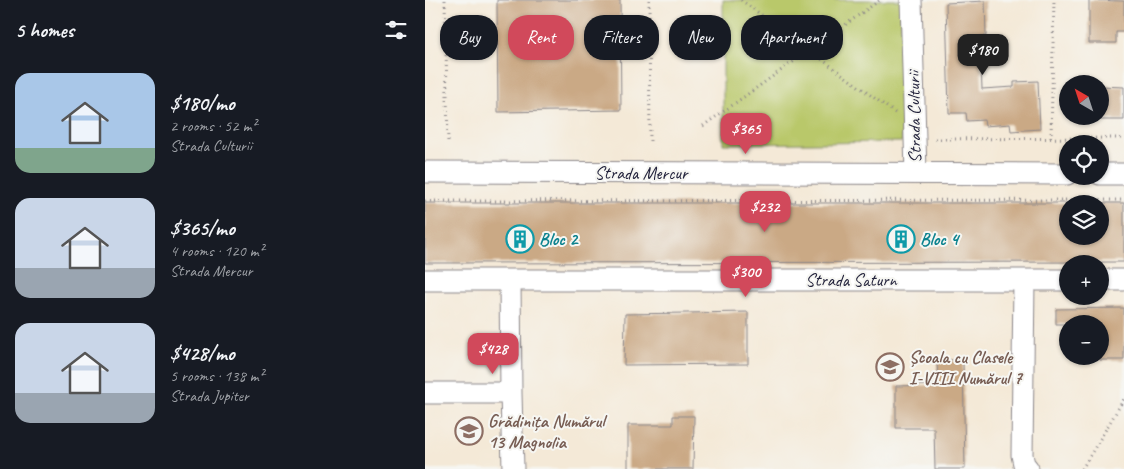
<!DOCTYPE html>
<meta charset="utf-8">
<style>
:root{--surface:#171b24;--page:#242831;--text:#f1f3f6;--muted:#9ea1a6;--accent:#d1495b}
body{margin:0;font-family:Caveat,sans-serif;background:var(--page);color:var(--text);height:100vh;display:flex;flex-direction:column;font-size:19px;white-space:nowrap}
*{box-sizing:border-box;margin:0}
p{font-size:16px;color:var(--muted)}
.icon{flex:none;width:28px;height:28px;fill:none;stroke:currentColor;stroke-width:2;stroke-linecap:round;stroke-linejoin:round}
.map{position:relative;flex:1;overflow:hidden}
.sheet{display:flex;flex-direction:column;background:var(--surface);width:425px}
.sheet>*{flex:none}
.banner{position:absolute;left:15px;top:15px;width:475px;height:45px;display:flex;gap:10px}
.needle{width:32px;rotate:321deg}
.fabs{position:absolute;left:634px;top:75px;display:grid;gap:10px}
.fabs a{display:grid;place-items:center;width:50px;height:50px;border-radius:50%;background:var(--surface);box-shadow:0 1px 4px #0004;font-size:25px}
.price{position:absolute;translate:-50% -42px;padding:0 11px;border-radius:10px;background:var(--accent);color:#fff;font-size:16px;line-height:32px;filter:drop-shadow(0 1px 2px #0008)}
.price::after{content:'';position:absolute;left:50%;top:30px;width:15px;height:11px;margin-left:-8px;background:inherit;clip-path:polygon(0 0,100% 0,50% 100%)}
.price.active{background:#222;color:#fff}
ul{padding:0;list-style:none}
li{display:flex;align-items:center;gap:15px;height:125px;padding:0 15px}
li span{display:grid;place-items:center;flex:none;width:140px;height:100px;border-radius:15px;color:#555}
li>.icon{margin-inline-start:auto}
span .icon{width:60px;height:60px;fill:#fffc;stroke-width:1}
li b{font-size:21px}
h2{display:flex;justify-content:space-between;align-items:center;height:60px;padding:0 15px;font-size:21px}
.chip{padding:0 18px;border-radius:20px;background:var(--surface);box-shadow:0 1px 4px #0004;font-size:18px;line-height:45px}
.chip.active{background:var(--accent);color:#fff}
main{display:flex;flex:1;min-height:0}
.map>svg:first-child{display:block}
</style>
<main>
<section class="sheet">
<h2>5 homes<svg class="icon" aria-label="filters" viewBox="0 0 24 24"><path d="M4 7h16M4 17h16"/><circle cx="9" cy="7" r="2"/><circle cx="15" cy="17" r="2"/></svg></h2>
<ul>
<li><span style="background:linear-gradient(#a9c7e8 75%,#7fa58c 0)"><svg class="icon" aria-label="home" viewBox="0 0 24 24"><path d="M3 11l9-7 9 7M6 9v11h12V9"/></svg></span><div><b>$180/mo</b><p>2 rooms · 52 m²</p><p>Strada Culturii</p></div></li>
<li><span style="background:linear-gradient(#c9d6e8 70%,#9aa5b1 0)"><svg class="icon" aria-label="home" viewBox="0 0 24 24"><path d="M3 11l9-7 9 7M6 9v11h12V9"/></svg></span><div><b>$365/mo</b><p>4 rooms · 120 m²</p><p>Strada Mercur</p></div></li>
<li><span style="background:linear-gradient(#c9d6e8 70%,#9aa5b1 0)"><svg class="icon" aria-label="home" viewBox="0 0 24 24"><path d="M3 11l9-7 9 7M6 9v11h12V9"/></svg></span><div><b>$428/mo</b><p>5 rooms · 138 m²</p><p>Strada Jupiter</p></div></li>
</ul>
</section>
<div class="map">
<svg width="699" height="469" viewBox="0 0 699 469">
<rect width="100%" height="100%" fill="#f6f6f2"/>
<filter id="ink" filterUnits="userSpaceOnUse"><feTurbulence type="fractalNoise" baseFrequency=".02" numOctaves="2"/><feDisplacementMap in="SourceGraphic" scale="10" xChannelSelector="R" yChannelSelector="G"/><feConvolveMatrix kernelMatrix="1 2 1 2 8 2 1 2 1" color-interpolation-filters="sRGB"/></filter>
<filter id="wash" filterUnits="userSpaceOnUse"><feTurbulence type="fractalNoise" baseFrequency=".0096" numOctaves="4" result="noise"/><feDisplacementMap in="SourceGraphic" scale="20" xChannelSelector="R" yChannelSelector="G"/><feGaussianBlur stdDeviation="1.12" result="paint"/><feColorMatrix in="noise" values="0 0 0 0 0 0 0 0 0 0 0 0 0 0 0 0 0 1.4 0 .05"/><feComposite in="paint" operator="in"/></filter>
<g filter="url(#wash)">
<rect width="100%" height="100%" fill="#f4e9d7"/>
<path fill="#b9c86a" stroke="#6e7552" d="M298,0H476L477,142L298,144Z"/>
<g id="blocks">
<path fill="#caa985" d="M72,0H195L196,110L73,112Z
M664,0L699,1V32H691V43H664Z
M560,1L561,36H555L557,89L589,87V82L613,81L615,129L586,131L585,124L560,126L559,120L542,121L541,113H524L521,3Z
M675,86L699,87V120H675Z
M0,203H642V236H675V203H699V262L0,263Z
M699,308V360H675V324H631V309Z
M323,312V364L199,365L200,314Z
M512,360H538L540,469H510L509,428H471V386L513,385Z
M248,416H269L268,469H203V425H248Z"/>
</g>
</g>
<g filter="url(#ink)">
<use href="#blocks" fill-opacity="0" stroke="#8b8689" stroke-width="1"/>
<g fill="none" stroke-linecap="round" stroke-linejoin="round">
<g stroke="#8b8689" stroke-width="23">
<path id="street" d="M486,0L491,173
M0,172L642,174
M675,174H699
M0,280H642
M85,280L86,393L88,469
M599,280L597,455L599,464L603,469
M675,280H699
M0,393H86"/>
</g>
<path stroke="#8b8689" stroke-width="3" stroke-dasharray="1 4" stroke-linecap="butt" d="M20,0L23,143
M224,0L225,144
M316,0L470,113
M278,126L455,0
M626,138L629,0
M510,139L699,138
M0,201L699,200
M657,469L699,399"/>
<use href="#street" stroke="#fff" stroke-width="21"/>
</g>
</g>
<defs>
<g id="building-ring" transform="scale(1.4375)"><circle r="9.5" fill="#f6f6f2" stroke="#0f9aa8" stroke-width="1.5"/><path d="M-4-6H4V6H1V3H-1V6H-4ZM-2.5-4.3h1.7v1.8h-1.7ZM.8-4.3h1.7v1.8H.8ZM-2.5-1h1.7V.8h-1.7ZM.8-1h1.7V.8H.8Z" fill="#0f9aa8"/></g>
<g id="school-ring" transform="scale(1.4375)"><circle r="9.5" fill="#f6f6f2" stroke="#8d6e63" stroke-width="1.5"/><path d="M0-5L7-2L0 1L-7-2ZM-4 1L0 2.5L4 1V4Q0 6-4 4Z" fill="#8d6e63"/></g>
</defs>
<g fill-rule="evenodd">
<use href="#building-ring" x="95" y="239"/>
<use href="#building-ring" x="476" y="239"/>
<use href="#school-ring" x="465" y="367"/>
<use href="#school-ring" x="44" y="431"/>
</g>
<g text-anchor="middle" stroke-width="4" stroke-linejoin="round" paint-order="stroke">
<g font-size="18" fill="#22223b" stroke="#f6f6f2">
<text transform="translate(489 117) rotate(-91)" y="6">Strada Culturii</text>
<text x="216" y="179">Strada Mercur</text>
<text x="426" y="286">Strada Saturn</text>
</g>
<g font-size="18" font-weight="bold" fill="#0d838f" stroke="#f6f6f2" text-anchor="start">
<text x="114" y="245">Bloc 2</text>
<text x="495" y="245">Bloc 4</text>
</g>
<g font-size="18" font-weight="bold" fill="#785e54" stroke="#f6f6f2" text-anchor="start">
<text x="484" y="363">Școala cu Clasele<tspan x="484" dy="21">I-VIII Numărul 7</tspan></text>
<text x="63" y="427">Grădinița Numărul<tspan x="63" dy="21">13 Magnolia</tspan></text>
</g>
</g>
</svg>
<div class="fabs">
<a><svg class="needle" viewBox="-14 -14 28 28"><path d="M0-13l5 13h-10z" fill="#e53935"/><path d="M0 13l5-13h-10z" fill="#9ea1a6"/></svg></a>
<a><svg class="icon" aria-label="locate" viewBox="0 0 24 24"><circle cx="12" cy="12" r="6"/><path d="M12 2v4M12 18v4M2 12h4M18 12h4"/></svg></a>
<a><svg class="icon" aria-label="layers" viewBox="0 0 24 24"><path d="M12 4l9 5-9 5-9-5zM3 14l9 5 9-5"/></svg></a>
<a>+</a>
<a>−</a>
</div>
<b class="price active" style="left:558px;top:76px">$180</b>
<b class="price" style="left:321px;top:155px">$365</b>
<b class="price" style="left:340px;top:233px">$232</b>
<b class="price" style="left:321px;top:298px">$300</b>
<b class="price" style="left:68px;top:375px">$428</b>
<div class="banner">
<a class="chip">Buy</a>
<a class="chip active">Rent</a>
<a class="chip">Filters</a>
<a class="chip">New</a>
<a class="chip">Apartment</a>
</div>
</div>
</main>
